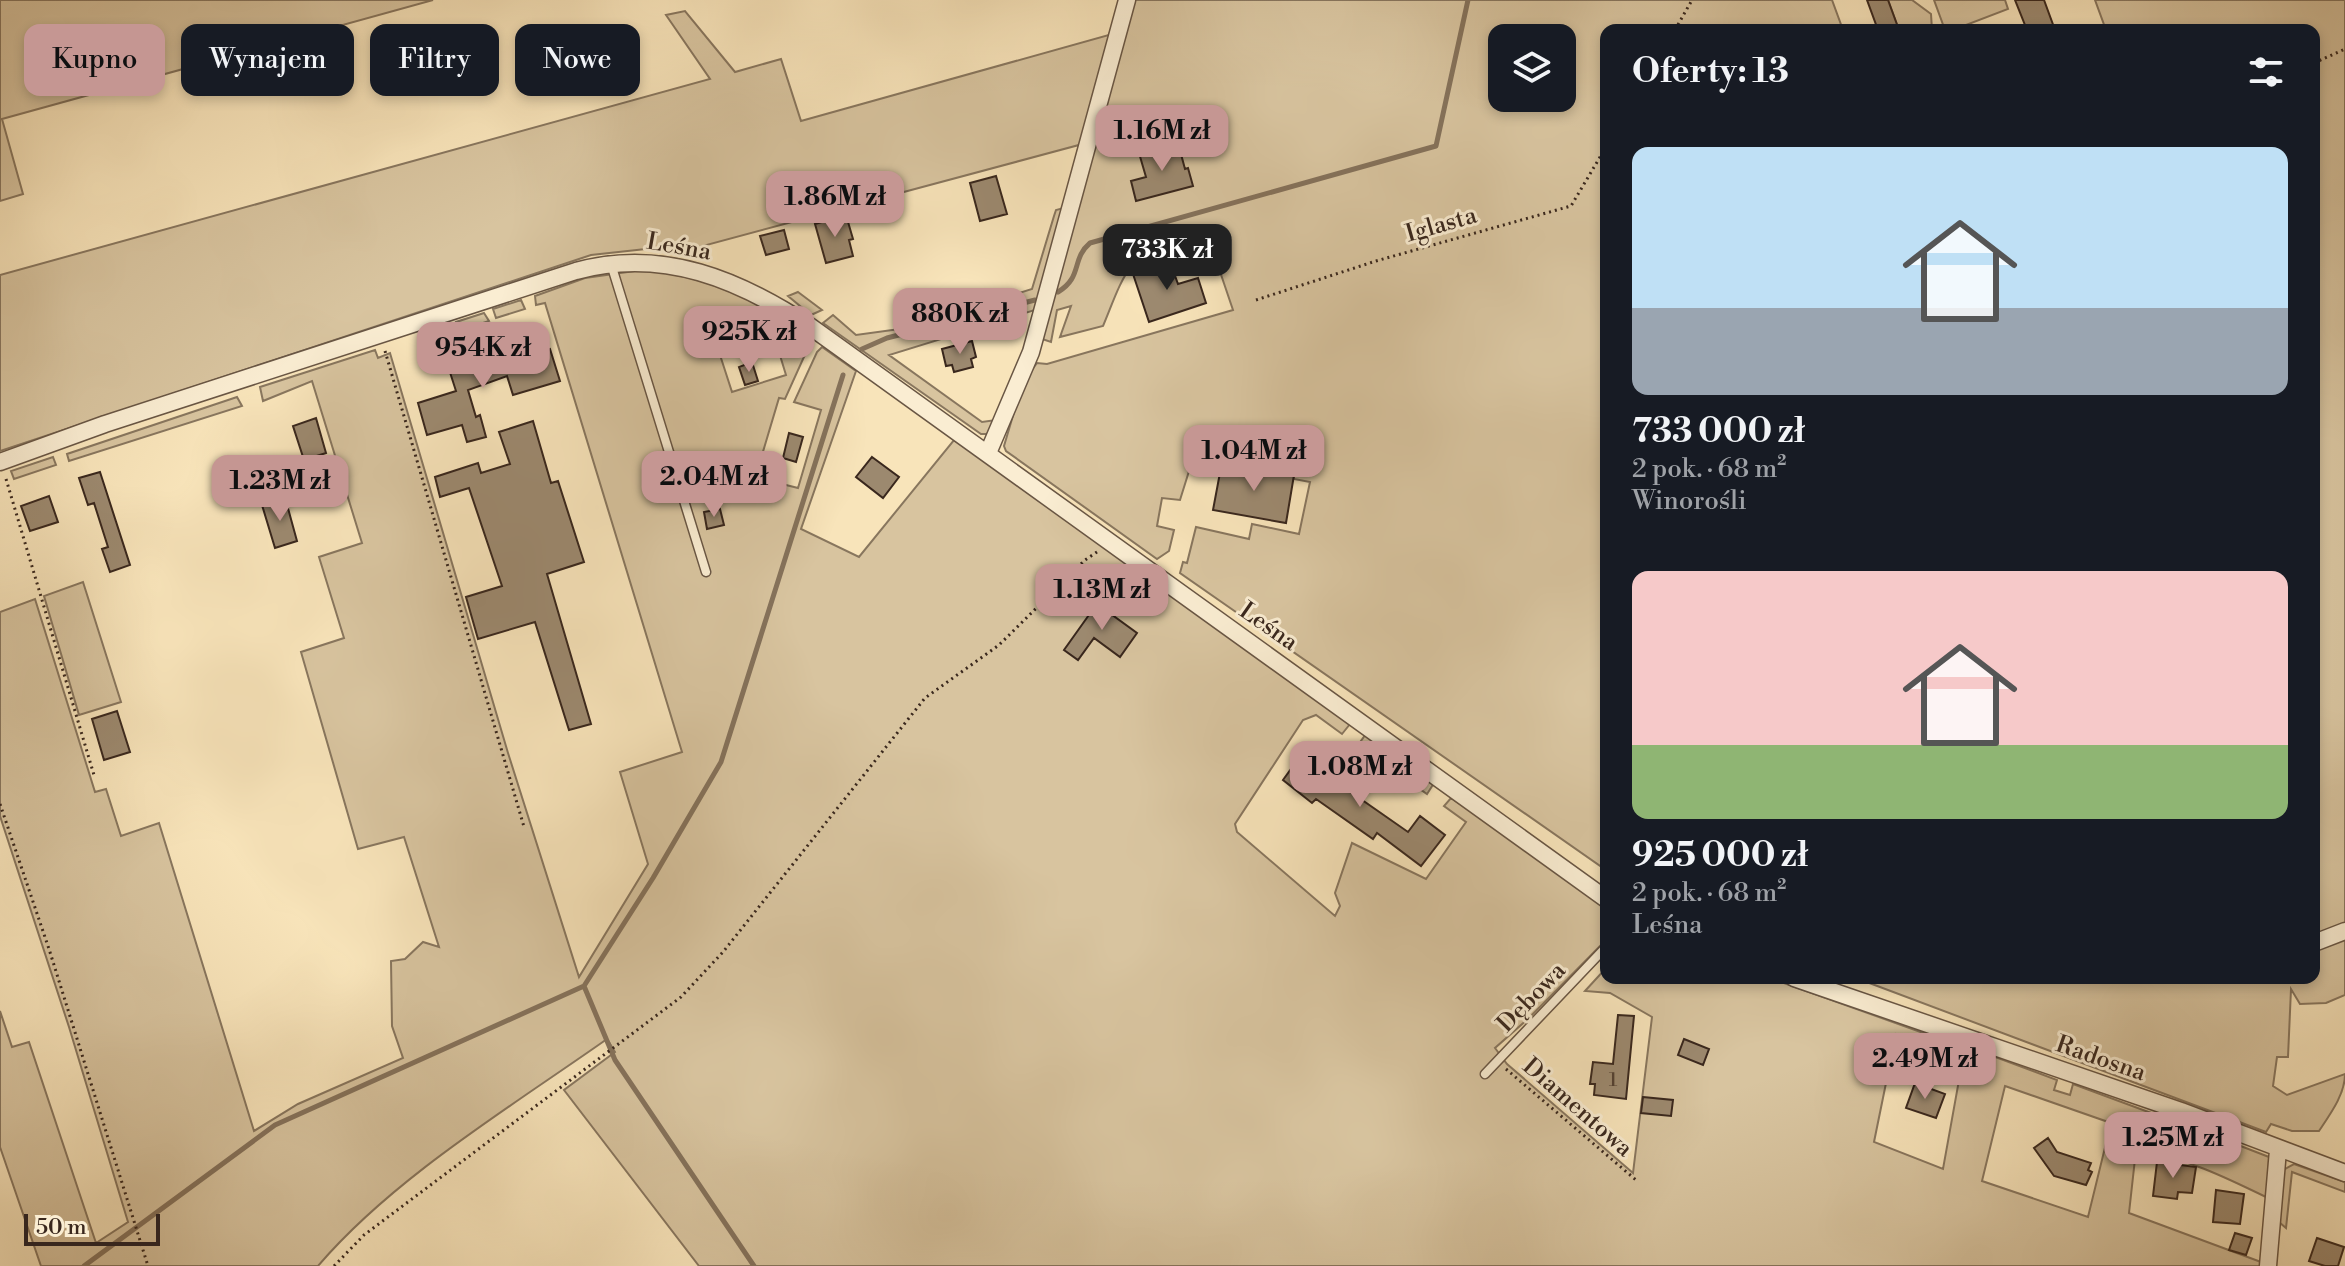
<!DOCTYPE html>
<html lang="pl">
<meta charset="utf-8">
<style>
:root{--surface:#171b24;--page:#242831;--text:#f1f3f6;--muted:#9ea1a6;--accent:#c59692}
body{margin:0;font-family:"Libre Bodoni",serif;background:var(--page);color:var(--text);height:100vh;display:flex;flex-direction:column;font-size:30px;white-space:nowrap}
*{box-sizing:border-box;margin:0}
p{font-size:26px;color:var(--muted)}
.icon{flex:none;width:44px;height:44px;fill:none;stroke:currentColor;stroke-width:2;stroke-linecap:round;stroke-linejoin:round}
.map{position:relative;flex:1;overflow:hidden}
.details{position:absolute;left:1600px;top:24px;width:720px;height:960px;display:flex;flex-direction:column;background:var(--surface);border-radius:16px;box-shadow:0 4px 12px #0003}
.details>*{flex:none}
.banner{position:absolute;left:24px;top:24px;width:760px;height:72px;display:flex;gap:16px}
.controls{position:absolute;left:1488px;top:24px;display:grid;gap:16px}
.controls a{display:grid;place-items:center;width:88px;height:88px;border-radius:16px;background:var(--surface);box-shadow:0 4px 12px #0003;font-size:40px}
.scale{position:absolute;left:24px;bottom:20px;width:136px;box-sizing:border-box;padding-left:8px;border:4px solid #39271d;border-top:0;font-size:22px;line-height:28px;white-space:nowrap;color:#39271d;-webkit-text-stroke:6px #faedd2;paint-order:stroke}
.price{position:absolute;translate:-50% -68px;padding:0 18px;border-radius:16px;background:var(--accent);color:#111;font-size:26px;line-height:52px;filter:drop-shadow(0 2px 4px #0008)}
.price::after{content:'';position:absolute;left:50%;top:48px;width:24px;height:18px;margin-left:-12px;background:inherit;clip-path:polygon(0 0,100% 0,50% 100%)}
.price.active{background:#222;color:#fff}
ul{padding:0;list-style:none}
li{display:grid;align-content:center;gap:16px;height:424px;padding:0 32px}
li span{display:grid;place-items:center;height:248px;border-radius:16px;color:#555}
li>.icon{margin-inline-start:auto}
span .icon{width:144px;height:144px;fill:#fffc;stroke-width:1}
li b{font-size:34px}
h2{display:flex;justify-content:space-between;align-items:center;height:96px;padding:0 32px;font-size:34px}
.chip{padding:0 28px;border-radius:16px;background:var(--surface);box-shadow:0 4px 12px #0003;font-size:28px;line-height:72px}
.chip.active{background:var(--accent);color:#111}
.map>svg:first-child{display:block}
</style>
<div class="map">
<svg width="2345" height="1266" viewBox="0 0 2345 1266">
<rect width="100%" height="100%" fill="#f8e4ba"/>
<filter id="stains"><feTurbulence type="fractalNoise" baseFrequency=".0025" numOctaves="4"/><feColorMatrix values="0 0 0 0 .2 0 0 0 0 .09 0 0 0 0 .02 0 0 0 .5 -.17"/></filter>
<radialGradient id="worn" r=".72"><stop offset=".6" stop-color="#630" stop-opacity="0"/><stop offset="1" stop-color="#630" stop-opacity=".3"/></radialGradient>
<path fill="#d8c49f" stroke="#88765e" stroke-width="2" fill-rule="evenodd" d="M0,0H433L2,119L23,194L0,201Z
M1120,0H1832L1843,30H1606V870L1180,573L1183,562L1187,563L1196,527L1249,539L1252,524L1299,534L1310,482L1294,479V475L1244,466L1245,451L1219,448L1195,452L1180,500L1162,498L1157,526L1174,530L1169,551L1157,559L1006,451L1004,446L1023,382L1037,363L1047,364L1233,310L1212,248C1200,246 1186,241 1175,242C1128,246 1119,289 1103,326L1060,337L1071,306L1057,310L1051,342L1042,339L1038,309L889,355L982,422L996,420L987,434H981L823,323L833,315L856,335L907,328L1032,289L1054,216L1056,210L1064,208L1079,145L695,248L690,255L655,248L591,255L0,451V275L710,79L666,15L685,11L735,72L781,59L801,121L1109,35ZM1502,38H1562V98H1502Z
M1888,0H1912L1931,14L1932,30H1899Z
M1934,0H2005L2008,9L1953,30H1945Z
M2095,0H2345V924L2314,936V30H2106Z
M642,270C688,274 722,286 763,307L759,324L738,313L709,321L732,392L786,375L772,329L777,317L809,337L808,348L785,399L779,398L759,465L762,479L798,488L821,410L794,402L817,352L822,347L856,371L801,529L859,557L954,440L1054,509L1350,724L1342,734L1316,715L1303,720L1235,824L1237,832L1335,916L1340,906L1335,893L1352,843L1426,879L1466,822L1444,806L1451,798L1606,904V940L1529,1018L1495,1048L1507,1064L1633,1173L1652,1017L1610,993L1585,991L1606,968V978H1770L1929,1035L1927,1045L1896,1034L1874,1142L1943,1169L1963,1058L1944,1051L1947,1039L2057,1080L2054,1090L2070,1095L2073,1084L2170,1120L2168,1130L2179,1134L2184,1124L2269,1157L2268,1198C2225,1177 2184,1157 2136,1150L2129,1213L2261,1262V1266H699L564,1090L615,1052L607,1039C512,1106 393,1178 318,1266H41L0,1147V1011L12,1047L29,1042L96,1243L128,1222L69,1027L0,816V612L35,599L95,792L106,789L121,836L159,823L254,1131L298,1104L403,1058L392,1026L391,961L405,959L423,942L439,947L404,837L358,849L301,652L344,638L319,557L362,543L312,381L263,401L260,387L375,350L378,358L390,353L508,753L579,977L648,864L620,772L682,752L545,303L536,305L535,296L585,278ZM2005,1086L2111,1123L2088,1217L1982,1181Z
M798,292L822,310L811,315L788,296Z
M521,300L525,309L496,318L493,309Z
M484,313L489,321L459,331L456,322Z
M237,397L242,406L69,461L67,454Z
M53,457L56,465L14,479L11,471Z
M83,582L121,702L79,715L44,596Z
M1366,734L1383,746L1375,757L1358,745Z
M1400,759L1434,783L1427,794L1393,770Z
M2345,934V995L2326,1003L2300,1004L2291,989L2288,1057H2277L2273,1086L2287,1095L2345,1074C2345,1094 2331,1113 2319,1131H2292L2271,1124L2266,1132L1856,978H2314V946Z
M2294,1164L2345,1182V1192L2292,1172L2286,1228L2279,1222L2283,1170Z"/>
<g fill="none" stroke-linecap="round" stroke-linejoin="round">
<path stroke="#85725b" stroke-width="5" d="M1058,292C1083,277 1071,259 1090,243L1436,146L1468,0
M862,349L887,338L1035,300
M84,1266L275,1125L584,986
M754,1266L615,1060L584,986L653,878L721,762L843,375"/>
</g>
<path fill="#9c896f" stroke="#39271d" stroke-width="2" d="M1867,0H1888L1899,30H1878Z
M2015,0H2044L2055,30H2027Z
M1178,143L1185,169L1188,168L1193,186L1136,201L1131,181L1146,177L1139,153Z
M996,176L1007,214L980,221L970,183Z
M846,215L853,239L849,240L853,256L826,263L815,224Z
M784,230L789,249L766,255L760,236Z
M1170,262L1178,284L1198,278L1206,303L1149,322L1133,274Z
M972,341L976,357L971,359L973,367L954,372L952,365L946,366L942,349Z
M550,349L560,381L513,395L507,376L468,390L476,417L480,415L486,437L467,442L462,425L427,435L418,403L456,391L447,363L482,351L488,368Z
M752,362L758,381L745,385L739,367Z
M316,418L326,453L304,460L293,426Z
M533,421L551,483L558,481L584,562L547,574L591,724L569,730L535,622L478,639L466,597L502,586L469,488L440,497L435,477L478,463L481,473L510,464L499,432Z
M789,433L803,437L796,462L783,458Z
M872,457L899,477L883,498L856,477Z
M1222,462L1294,475L1286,523L1213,510Z
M100,472L130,565L110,572L102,549L108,547L94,503L88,505L79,478Z
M49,496L58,522L30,531L21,506Z
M276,500L277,504L286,501L297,541L275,548L262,505Z
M720,509L724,525L707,529L704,512Z
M1101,598L1116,608L1111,614L1137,633L1120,657L1094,638L1078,660L1064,650Z
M117,711L130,752L104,760L92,719Z
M1301,755L1315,765L1322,756L1343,772L1335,781L1408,832L1420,816L1445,835L1421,866L1377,833L1373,839L1316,799L1312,803L1283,780Z
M1618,1015L1634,1016L1626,1099L1594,1095L1595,1084H1590L1593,1062L1613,1064Z
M1684,1039L1709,1049L1703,1065L1678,1055Z
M1915,1083L1945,1094L1936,1118L1906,1108Z
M1643,1097L1673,1100L1671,1116L1641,1113Z
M2048,1138L2057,1152L2091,1163L2088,1170L2092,1172L2086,1185L2054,1176L2034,1148Z
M2157,1162L2196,1167L2192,1193L2178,1192L2177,1199L2153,1196Z
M2216,1190L2244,1194L2240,1224L2213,1222Z
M2235,1233L2252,1238L2246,1255L2229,1250Z
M2317,1238L2344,1247L2338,1266H2325L2309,1261Z"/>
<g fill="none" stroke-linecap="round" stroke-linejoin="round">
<g stroke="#695644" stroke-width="11">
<path id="lane" d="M611,264L706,572
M1485,1074L1606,947"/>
</g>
<g stroke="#695644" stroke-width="19">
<path id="street" d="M988,453L1031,352L1127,0
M0,462L105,424L576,271C663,247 740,280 811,327L1606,899
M2314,943L2345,931
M1794,978L2181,1111L2345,1173
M2268,1266L2278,1150"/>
</g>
<path stroke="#39271d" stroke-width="3" stroke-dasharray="2 4" stroke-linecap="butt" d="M1675,30L1692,0
M2314,63L2345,49
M1256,300L1376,261L1571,206L1606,147
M385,351L524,827
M6,479L94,775
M0,804L49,949L148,1266
M1506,1069L1636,1180
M334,1266L364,1235L681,997L723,952L925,698L999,645L1085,560L1097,552"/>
<use href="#lane" stroke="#faedd2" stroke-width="8"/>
<use href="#street" stroke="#faedd2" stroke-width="16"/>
</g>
<g text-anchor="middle" stroke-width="6" stroke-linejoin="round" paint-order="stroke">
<g font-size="20" fill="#524032">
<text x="1613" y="1086">1</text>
</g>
<g font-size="24" fill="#39271d" stroke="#faedd2">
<text transform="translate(1441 224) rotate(-16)" y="8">Iglasta</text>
<text transform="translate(679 246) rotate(10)" y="8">Leśna</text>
<text transform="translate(1269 626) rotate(35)" y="8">Leśna</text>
<text transform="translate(1531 997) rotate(-46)" y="8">Dębowa</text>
<text transform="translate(2101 1058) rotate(19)" y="8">Radosna</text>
<text transform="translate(1578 1107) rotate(41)" y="8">Diamentowa</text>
</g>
</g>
<rect width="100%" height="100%" filter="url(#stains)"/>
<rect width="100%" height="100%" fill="url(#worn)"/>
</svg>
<div class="controls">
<a><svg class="icon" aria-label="layers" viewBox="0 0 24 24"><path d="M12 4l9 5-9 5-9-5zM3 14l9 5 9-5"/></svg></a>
</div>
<div class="scale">50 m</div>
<b class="price" style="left:1162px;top:173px">1.16M zł</b>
<b class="price" style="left:835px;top:239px">1.86M zł</b>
<b class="price active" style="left:1167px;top:292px">733K zł</b>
<b class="price" style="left:960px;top:356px">880K zł</b>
<b class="price" style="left:749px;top:374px">925K zł</b>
<b class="price" style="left:483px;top:390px">954K zł</b>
<b class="price" style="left:1254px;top:493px">1.04M zł</b>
<b class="price" style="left:714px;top:519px">2.04M zł</b>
<b class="price" style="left:280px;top:523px">1.23M zł</b>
<b class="price" style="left:1102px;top:632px">1.13M zł</b>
<b class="price" style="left:1360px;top:809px">1.08M zł</b>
<b class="price" style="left:1925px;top:1101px">2.49M zł</b>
<b class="price" style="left:2173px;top:1180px">1.25M zł</b>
<div class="banner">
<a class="chip active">Kupno</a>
<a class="chip">Wynajem</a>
<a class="chip">Filtry</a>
<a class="chip">Nowe</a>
</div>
<section class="details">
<h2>Oferty: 13<svg class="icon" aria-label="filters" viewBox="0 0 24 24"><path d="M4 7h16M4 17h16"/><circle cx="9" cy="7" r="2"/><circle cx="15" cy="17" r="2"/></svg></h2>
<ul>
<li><span style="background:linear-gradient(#bfe0f5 65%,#9aa5b1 0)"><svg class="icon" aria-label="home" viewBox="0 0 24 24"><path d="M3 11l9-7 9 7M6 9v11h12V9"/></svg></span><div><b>733 000 zł</b><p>2 pok. · 68 m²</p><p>Winorośli</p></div></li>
<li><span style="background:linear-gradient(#f6c9c9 70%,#8fb573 0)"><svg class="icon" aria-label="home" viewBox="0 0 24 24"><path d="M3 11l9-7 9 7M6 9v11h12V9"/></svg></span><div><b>925 000 zł</b><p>2 pok. · 68 m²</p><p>Leśna</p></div></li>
</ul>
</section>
</div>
